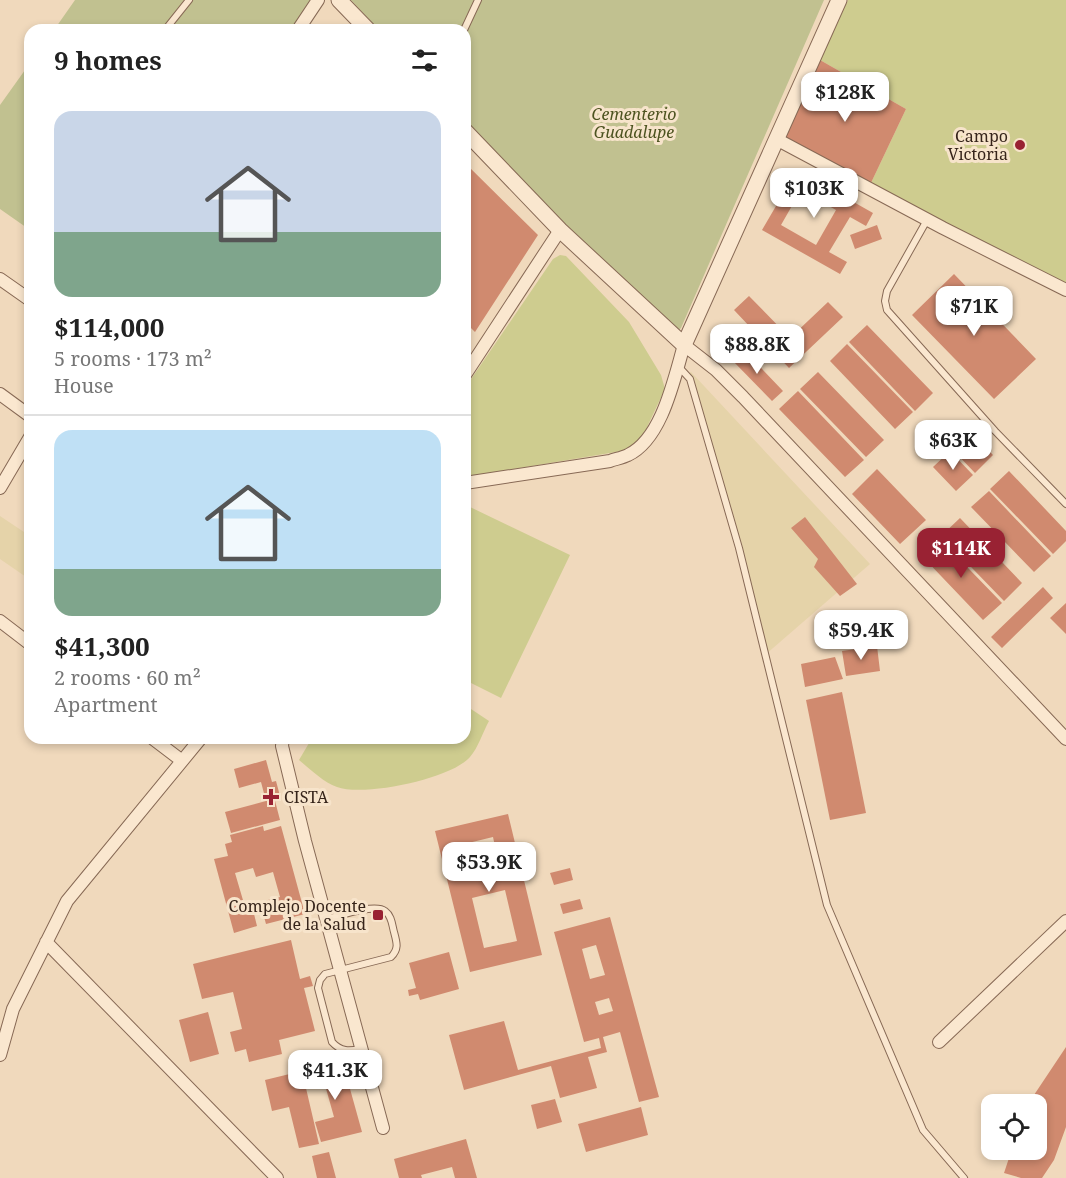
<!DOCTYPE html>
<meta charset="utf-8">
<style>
:root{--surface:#fff;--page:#f2f2f2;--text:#222;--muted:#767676;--line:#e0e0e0;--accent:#923}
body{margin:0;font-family:"Noto Serif",serif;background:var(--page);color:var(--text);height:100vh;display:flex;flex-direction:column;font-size:22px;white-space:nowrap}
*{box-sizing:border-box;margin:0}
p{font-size:20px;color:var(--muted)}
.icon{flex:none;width:33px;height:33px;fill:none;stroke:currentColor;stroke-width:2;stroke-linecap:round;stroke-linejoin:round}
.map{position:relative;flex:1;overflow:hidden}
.drawer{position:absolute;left:24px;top:24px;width:447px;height:720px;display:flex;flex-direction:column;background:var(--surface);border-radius:18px;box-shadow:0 3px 9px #0003}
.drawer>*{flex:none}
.controls{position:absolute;left:981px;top:1094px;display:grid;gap:12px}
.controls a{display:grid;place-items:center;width:66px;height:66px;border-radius:12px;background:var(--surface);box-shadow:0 3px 9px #0003;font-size:30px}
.price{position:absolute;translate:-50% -51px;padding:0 14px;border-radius:12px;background:#fff;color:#222;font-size:20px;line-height:39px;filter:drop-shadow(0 2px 3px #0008)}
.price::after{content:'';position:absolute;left:50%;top:36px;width:18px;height:14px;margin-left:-9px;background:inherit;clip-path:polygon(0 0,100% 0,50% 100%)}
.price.current{background:var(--accent);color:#fff}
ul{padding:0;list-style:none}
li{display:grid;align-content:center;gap:12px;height:318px;padding:0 30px}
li+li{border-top:2px solid var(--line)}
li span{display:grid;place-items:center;height:186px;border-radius:18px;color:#555}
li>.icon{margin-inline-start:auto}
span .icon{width:108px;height:108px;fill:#fffc;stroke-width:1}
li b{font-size:26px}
h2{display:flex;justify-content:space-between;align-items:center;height:72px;padding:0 30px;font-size:26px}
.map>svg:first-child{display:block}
</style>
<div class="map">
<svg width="1066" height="1178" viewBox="0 0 1066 1178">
<rect width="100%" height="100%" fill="#f0d9bc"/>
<path fill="#e5d3a9" d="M691,372L870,564L765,655L688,374Z
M0,516L30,536L29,579L0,559Z"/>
<path fill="#cecc8f" d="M848,0H1066V287L870,185L906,109L820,60Z
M560,255L566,256L629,322L661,375L665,389L640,442L622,451L465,477V388L553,259Z
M470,507L570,555L501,698L465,680V518Z
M465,705L489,721C483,732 478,748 470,757C451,779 364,797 337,787C323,782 310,769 299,760L312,738H465Z"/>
<path fill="#c1c190" d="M75,0H312L291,30H54Z
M351,0H824L681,328L672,337L579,245L465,123V30H379Z
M30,63V230L0,209V105Z"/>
<path fill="#d08a6f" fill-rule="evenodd" d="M820,60L906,109L870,185L784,141Z
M465,163L538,235L475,332L465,322Z
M797,170L873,213L866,226L850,217L829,252L847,262L840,274L762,230ZM801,190L836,210L816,245L781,225Z
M877,225L882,239L855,249L850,235Z
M954,274L1036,359L994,399L912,315Z
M749,296L790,338L828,302L843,317L789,368L734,310Z
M867,325L933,393L915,411L849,342Z
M847,344L913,412L895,429L830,361Z
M743,349L783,391L772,401L732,360Z
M818,372L884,440L866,457L800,389Z
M798,391L864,460L845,477L779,409Z
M970,431L993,455L975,473L952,449Z
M950,451L973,475L956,491L933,467Z
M877,469L926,520L900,544L852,494Z
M1009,471L1066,531V541L1053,554L990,489Z
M989,491L1051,556L1034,572L971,507Z
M805,517L857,584L840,596L814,567L818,559L791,528Z
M960,518L1022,583L1004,601L941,536Z
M939,538L1002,603L983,620L921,555Z
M1043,587L1053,598L1002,648L991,637Z
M1066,603V634L1050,618Z
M877,646L880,671L846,676L842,651Z
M835,657L843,679L805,687L801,664Z
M842,692L866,813L830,820L806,700Z
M266,760L272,782L276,781L280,796L274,797L280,820L231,833L225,812L266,801L261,782L239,788L234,769Z
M508,814L542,955L470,972L435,831ZM493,837L500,870L468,877L460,845ZM505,890L517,941L484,948L472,898Z
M263,826L264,831L281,826L305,914L266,924L260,902L280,897L273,872L256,877L253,868L235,873L245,907L252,906L257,926L234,933L214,859L228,856L225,844L232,842L230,835Z
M570,868L573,880L554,885L550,873Z
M580,899L583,909L563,914L560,904Z
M610,917L659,1097L639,1102L620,1032L603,1037L607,1052L588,1057L597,1088L560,1098L551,1066L464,1090L449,1035L504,1021L518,1070L601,1048L599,1038L584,1042L554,932ZM596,945L605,975L590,979L582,949ZM609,998L613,1011L599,1015L595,1002Z
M291,940L300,979L310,976L313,986L304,988L315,1031L279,1040L282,1054L249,1062L246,1049L235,1052L230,1032L242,1029L233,992L202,999L193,964Z
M449,952L459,989L420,1000L418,994L409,996L408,990L416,988L409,963Z
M208,1012L219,1054L190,1062L179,1020Z
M1066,1047V1127L1054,1160L1042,1178H1021L1004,1173L1012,1149H1036V1104H1028Z
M342,1060L362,1132L321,1142L315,1122L334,1117L325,1085L309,1089L304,1070Z
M302,1071L319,1144L299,1148L289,1107L272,1111L265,1080Z
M555,1099L562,1122L537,1129L531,1105Z
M641,1107L648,1135L586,1152L578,1124Z
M466,1139L477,1178H455L452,1167L421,1175L422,1178H399L394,1159Z
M329,1152L336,1178H317L312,1156Z"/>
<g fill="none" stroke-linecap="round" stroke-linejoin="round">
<g stroke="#876955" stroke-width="8">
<path id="service" d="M165,30L189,0
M464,30L478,0
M927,220L887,291L885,301L887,310L995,431L1066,504
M678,366L690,379L739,548L827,905L923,1130L964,1178
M327,919C339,916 375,903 385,911C392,916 392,925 394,932C397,943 399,949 391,957L325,974L320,980L318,988L332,1042C341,1052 349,1051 361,1049"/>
</g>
<g stroke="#876955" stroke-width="14">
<path id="minor" d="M298,30L318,0
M778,140L943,228L1066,290
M0,279L30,300
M465,375L560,230
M0,394L30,416
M465,483L610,461C615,459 622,458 628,455C662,439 674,379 684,345L716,370L743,397L1066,739
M0,488L30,437
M0,621L30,644
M152,738L181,760
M283,738L282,746L305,841L383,1128
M46,942L277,1178
M939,1042L1066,921
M0,1055L13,1009L67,901L201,738"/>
</g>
<g stroke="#876955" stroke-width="17">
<path id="tertiary" d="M339,0L368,30
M465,131L560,230L684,345L839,0"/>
</g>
<use href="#service" stroke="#fae7cf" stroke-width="6"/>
<use href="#minor" stroke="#fae7cf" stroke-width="12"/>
<use href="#tertiary" stroke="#fae7cf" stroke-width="15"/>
</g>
<g fill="#923" stroke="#f7e4cb" stroke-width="2">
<circle cx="1020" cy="145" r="6"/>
<path d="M268 788h6v6h6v6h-6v6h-6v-6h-6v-6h6z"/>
<rect x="372" y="909" width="12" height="12" rx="3"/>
</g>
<g text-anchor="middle" stroke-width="6" stroke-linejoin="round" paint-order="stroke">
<g font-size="16" font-style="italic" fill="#4d5320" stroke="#f7e4cb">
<text x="634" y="120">Cementerio<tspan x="634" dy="18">Guadalupe</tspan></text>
</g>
<g font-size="16" fill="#36241a" stroke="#f7e4cb" text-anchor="end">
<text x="1008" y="142">Campo<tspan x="1008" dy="18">Victoria</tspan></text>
<text x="284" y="803" text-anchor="start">CISTA</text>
<text x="366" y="912">Complejo Docente<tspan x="366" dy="18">de la Salud</tspan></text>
</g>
</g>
</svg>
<div class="controls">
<a><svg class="icon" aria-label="locate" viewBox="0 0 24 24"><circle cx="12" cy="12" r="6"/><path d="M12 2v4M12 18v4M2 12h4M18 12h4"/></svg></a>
</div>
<b class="price" style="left:845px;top:123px">$128K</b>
<b class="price" style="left:814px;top:219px">$103K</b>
<b class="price" style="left:974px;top:337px">$71K</b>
<b class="price" style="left:757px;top:375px">$88.8K</b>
<b class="price" style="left:953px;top:471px">$63K</b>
<b class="price current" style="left:961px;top:579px">$114K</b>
<b class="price" style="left:861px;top:661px">$59.4K</b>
<b class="price" style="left:489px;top:893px">$53.9K</b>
<b class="price" style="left:335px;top:1101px">$41.3K</b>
<section class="drawer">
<h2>9 homes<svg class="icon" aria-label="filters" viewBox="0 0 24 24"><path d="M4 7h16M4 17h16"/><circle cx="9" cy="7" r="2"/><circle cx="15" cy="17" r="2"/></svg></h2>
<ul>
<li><span style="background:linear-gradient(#c9d6e8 65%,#7fa58c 0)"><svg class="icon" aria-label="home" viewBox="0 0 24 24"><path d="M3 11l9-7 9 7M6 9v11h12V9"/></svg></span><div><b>$114,000</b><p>5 rooms · 173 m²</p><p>House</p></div></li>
<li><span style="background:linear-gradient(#bfe0f5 75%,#7fa58c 0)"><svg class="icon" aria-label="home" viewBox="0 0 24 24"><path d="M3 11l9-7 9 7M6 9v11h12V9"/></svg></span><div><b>$41,300</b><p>2 rooms · 60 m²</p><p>Apartment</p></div></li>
</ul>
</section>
</div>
